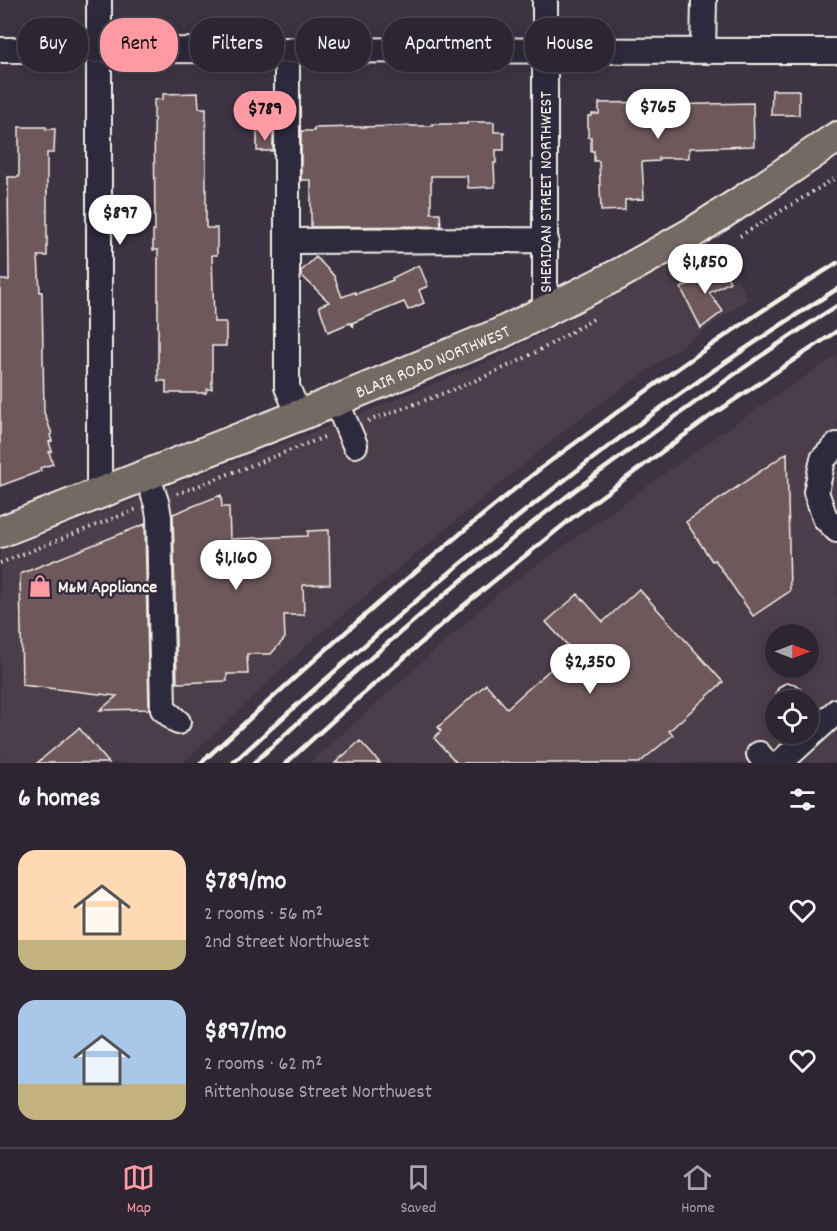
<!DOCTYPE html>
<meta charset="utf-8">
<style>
:root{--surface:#2d2632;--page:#352e3a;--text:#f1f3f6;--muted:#a7a5ac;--line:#48434d;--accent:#ff9aa2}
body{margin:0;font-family:Dekko,sans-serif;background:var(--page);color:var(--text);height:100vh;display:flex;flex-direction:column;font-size:22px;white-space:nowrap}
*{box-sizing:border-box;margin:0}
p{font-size:20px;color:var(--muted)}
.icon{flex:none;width:33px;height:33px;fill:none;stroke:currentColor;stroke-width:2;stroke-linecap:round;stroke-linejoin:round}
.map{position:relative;height:763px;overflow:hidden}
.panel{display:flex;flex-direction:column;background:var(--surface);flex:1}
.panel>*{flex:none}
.banner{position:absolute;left:18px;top:18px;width:801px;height:54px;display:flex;gap:12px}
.needle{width:39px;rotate:90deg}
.buttons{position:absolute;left:765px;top:624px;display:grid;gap:12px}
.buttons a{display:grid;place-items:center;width:54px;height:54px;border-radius:50%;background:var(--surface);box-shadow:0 3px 15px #0003,0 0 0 2px var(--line);font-size:30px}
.price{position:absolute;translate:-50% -51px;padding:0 14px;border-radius:21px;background:#fff;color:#222;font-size:20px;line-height:39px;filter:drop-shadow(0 2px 3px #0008)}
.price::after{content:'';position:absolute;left:50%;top:36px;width:18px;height:14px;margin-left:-9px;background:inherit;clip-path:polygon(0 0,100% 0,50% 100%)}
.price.selected{background:var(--accent);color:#111}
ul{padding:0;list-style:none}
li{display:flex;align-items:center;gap:18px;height:150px;padding:0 18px}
li span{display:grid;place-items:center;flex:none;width:168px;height:120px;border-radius:18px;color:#555}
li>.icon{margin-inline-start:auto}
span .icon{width:72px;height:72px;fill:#fffc;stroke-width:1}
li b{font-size:26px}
h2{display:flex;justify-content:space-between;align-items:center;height:72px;padding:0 18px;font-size:26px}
.tag{padding:0 21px;border-radius:24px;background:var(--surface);box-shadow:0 3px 15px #0003,0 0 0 2px var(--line);font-size:21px;line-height:54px}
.tag.selected{background:var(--accent);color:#111}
.tabs{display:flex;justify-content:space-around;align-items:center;height:84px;border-top:2px solid var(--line);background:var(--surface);font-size:16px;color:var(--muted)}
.tabs a{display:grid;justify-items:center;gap:3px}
.tabs .selected{color:var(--accent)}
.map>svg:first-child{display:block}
</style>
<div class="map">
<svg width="837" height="763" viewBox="0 0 837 763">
<rect width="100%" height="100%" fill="#3c3343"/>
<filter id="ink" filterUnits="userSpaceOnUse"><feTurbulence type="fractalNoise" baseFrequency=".0167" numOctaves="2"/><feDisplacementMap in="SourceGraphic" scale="12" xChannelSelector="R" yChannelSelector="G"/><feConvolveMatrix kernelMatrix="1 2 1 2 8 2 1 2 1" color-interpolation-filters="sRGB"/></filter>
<g filter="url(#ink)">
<path fill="#4b3e4a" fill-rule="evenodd" d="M716,241L748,299L571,425L308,644L183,763H0V552L128,502L324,428L492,360Z
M837,355V763H310L502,590L720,434ZM776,634H808V668H776ZM776,700H808V734H776Z"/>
<path fill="#6e595c" stroke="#f4f1e8" stroke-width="1.5" d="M772,90H799V115H771Z
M198,93L199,108H206V227L207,228H217V255H212L214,322H226V346H212V389H207L206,393H166V381H158V250H153V231H155L154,100L163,99V94Z
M659,102V105L753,103L754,146L689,148V158H659V161L642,162L644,199L625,200V210L601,211L599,161H594V151H591V137H588V116H592V114H599V103Z
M467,122H494V132H504V150H496V163H494L495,187L468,188L467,176H431V213H440L441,226L311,227V180H301V131H314V128L404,126L407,125L411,126H432V124H467Z
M19,127H46V129H55L54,153H47V256H38L40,292H42L44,412L52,434L50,435L52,441L49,442L52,451L49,452L53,464L40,468L41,471L0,486V280H9L8,177H19Z
M257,132H273V151H257Z
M316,257L334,276L342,297L355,292L356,294L393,280L392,278L419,265L428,286L419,290L424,303L408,310L404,302L352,323L354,327L350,323L328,332L319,306L329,302L301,275V271Z
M721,266L730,282L709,293L723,311L701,328L681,288Z
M787,453L790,591L753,616L715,560L712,561L686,522Z
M221,495L222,507H229L230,539L308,536V531L329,530L330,584L303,585L304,615H284L285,638L271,654H247L248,674H227V681L177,683L173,514Z
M145,524L149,709L100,710L117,696L22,685L20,574Z
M639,589L723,682L669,731L673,735L639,763H457L434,738L441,731L438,727L486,684L507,708L572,650L546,622L578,594L603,622Z
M79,728L109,763H37Z
M360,741L380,763H335Z"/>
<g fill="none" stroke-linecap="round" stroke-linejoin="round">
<g stroke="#f4f1e8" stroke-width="28">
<path id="minor" d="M99,0V493
M545,0V312
M0,50L837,51
M287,50V387L299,415
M703,51L704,0
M287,241L546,240
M336,401L355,445
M837,445L823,459L816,492L825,518L837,530
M147,474L157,505L159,517L163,709L178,722
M789,696L792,700
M759,754L766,763
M780,763L837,711"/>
</g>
<g stroke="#f4f1e8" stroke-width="34">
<g id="major">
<path id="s1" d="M0,532L318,408L499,334L619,274L692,233L762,188L837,137"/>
</g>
</g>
<path stroke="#f4f1e8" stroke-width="4" stroke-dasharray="1.5 4.5" stroke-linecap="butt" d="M740,236L837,177
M368,421C415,404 461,388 506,367C537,353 566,335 595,318
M177,494L327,436
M0,563L137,509"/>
<use href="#minor" stroke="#2f2a3d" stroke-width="24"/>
<use href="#major" stroke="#756964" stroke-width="30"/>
<path stroke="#f4f1e8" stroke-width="4.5" d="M201,763C311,662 422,562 540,469C565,450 591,432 616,413C688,360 761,310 837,263
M233,763C421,590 619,425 837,289
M254,763C353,672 455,582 562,500C592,477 623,455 653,433C713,389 774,345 837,306
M286,763L338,716L463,606L572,518L709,417L837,331"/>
</g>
</g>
<defs>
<g id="shop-bare" transform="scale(1.8)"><path d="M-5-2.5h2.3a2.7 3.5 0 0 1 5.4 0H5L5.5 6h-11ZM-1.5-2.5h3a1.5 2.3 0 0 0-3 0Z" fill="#ff9aa2" stroke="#2f2a3d" stroke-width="2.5" paint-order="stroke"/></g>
</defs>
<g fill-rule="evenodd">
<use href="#shop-bare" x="40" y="586"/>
</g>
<g text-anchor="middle" stroke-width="5" stroke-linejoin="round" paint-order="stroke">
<g font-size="18" fill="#f4f1e8" stroke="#2f2a3d">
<text transform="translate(545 192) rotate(-90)" y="6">SHERIDAN STREET NORTHWEST</text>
<text dy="6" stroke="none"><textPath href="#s1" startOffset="465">BLAIR ROAD NORTHWEST</textPath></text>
</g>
<g font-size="18" font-weight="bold" fill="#f4f1e8" stroke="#2f2a3d" text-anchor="start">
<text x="58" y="592">M&amp;M Appliance</text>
</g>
</g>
</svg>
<div class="buttons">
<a><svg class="needle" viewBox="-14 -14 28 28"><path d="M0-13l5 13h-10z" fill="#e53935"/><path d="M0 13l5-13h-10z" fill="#a7a5ac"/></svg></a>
<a><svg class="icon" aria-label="locate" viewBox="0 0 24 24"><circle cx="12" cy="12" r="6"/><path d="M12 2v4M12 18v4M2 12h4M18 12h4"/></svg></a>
</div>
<b class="price" style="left:658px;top:140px">$765</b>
<b class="price selected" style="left:265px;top:142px">$789</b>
<b class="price" style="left:120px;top:246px">$897</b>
<b class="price" style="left:705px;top:295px">$1,850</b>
<b class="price" style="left:236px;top:591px">$1,160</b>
<b class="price" style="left:590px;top:695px">$2,350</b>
<div class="banner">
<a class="tag">Buy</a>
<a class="tag selected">Rent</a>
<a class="tag">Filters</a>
<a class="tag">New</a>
<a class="tag">Apartment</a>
<a class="tag">House</a>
</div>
</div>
<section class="panel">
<h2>6 homes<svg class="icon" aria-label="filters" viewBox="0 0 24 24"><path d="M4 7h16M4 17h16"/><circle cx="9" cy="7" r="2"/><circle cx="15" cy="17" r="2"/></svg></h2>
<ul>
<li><span style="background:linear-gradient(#ffd9b3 75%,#c2b280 0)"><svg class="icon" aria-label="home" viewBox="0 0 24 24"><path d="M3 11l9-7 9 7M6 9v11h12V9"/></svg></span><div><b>$789/mo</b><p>2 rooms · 56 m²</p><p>2nd Street Northwest</p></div><svg class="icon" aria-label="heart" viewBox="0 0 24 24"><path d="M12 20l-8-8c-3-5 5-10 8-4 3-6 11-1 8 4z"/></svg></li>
<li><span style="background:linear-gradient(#a9c7e8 70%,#c2b280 0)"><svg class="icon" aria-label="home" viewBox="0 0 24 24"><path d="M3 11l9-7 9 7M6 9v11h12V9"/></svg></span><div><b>$897/mo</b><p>2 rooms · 62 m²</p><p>Rittenhouse Street Northwest</p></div><svg class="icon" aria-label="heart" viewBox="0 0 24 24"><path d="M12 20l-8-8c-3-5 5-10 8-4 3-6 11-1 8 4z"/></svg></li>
</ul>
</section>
<nav class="tabs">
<a class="selected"><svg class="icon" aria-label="map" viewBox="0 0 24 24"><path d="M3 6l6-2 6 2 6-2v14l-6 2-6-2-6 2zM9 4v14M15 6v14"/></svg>Map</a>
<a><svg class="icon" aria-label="saved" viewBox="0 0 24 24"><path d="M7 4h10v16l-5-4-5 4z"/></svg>Saved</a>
<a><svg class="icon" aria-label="home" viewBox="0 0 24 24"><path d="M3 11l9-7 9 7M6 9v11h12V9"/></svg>Home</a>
</nav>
